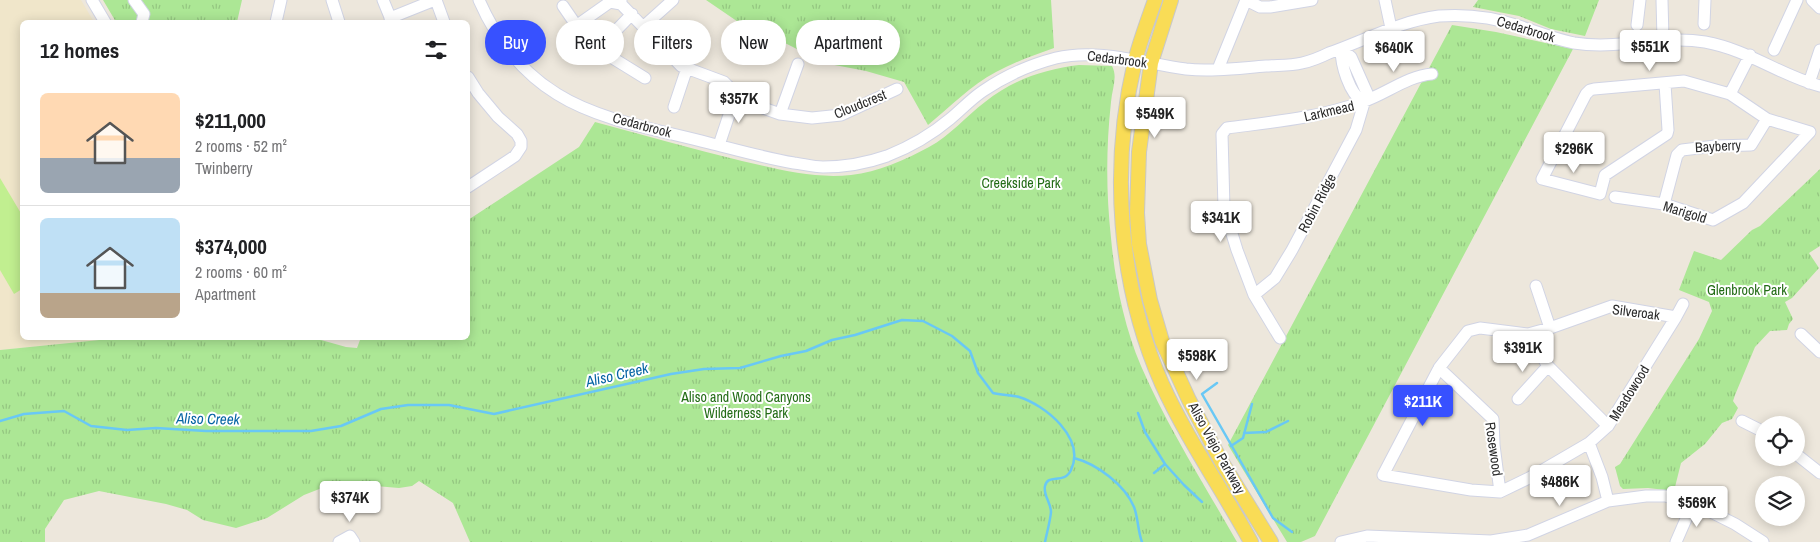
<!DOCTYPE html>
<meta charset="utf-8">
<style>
:root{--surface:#fff;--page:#f6f6f6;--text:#202124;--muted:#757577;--line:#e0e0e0;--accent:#3751ff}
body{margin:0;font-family:"Archivo Narrow",sans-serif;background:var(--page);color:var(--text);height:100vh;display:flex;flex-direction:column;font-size:19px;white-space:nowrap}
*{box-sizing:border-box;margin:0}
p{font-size:16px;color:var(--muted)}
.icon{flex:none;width:28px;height:28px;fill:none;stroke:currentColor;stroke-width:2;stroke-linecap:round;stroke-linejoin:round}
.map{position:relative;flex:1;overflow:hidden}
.side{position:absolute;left:20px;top:20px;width:450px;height:320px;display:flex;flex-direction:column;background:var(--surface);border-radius:8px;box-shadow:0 2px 12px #0003}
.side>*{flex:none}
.top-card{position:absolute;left:485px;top:20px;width:475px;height:45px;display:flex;gap:10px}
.tools{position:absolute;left:1755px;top:416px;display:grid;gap:10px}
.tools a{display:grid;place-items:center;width:50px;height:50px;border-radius:50%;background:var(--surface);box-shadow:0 2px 12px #0003;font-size:25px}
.price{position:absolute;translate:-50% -42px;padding:0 11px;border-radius:5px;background:#fff;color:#222;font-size:16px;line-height:32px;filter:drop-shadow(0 1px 2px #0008)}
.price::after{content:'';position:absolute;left:50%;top:30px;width:15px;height:11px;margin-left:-8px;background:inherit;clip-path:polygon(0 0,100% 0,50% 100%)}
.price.selected{background:var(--accent);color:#fff}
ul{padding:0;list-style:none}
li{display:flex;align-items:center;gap:15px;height:125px;padding:0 20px}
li+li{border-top:1px solid var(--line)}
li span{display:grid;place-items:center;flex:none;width:140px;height:100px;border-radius:8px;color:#555}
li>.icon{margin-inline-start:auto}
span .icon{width:60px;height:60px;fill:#fffc;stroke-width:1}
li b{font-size:21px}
h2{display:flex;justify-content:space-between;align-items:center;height:60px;padding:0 20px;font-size:21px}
.tag{padding:0 18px;border-radius:22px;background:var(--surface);box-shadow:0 2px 12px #0003;font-size:18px;line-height:45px}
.tag.selected{background:var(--accent);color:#fff}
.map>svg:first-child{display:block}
</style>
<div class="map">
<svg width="1820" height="542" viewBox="0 0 1820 542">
<defs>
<pattern id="grass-tufts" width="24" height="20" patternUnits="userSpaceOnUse" patternTransform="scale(1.25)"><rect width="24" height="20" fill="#ace795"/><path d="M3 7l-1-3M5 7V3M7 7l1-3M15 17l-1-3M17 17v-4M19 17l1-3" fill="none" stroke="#94c681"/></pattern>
</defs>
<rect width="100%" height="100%" fill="#ede7dc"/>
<path fill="#f0e6ca" d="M0,0H81L94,22H22V338H119L0,350Z"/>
<path fill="url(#grass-tufts)" d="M103,0H242L237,22H116Z
M706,0H1051L1054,48C1034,55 1015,62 996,72C971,85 950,107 928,125L904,82L866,71L824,63L787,44L747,28Z
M1478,0H1599L1585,36L1551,29L1519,16L1473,7Z
M1452,25L1496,32L1573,49L1315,536L1301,542H1287L1228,445Z
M1079,65L1112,66C1118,77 1112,89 1111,102C1106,147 1106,193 1111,238C1115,281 1124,326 1141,366C1168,428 1204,484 1237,542H470L453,503L419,481L412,486L399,488L352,484L327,486L304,495L267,518L236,528L203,520L187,510L166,504L99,491L64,500L45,529V542H0V350L119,338H314L346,347L357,348L360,340L350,338H468V220L579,147L595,122C644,135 693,149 742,161C778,169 813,179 851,175C878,172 905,160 929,147C950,136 966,116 985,102C1012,80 1045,69 1079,65Z
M1820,169V246L1809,253L1819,268L1792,298L1785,302L1793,319L1789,324L1787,330L1770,331L1755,347L1735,395L1733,401L1738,408L1732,419L1722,423L1705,444L1681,463L1674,491L1648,488L1623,489L1620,486L1615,467L1620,464L1699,339L1712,311L1709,302L1679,290L1694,251L1721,260L1752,230L1760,226Z"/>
<path fill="#c1ef90" d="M0,178L22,215V289L14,294L0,270Z"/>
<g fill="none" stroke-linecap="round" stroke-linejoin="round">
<path stroke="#69c8f5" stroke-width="2.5" d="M1217,383L1202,394L1273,518L1292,532
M1138,413L1145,432L1165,464L1154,473
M0,421L24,414L64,411L91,426L127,430L156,428L206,431H311L341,426L381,409L408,405H449L494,414L671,374L704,369L740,368L781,356L806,351L832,340L855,335L902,320L923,321L952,336L970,351L978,373L993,393C1001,395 1011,395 1019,397C1045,405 1086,438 1071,470C1064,485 1048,473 1045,486C1043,495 1051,503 1051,512C1050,522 1047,532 1045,542
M1244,433L1266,432L1288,421
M1231,446L1243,438L1252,404
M1074,458C1097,464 1125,485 1134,507C1138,517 1138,532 1142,542
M1165,464L1184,485L1202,502"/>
<g stroke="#d1d4e4" stroke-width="13">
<path id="minor" d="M92,0L105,22
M134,0L144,14L142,22
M332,0L339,22
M383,0L392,22
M436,0L444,22
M479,0C496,39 520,71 557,94C600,121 660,130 709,143C737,150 765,158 794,163C803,164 813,167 823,167C844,167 867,163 887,156C910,147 931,135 950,119C961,110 971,99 983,91C1005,76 1029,65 1056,58C1098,48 1143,63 1186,69C1212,72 1240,68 1266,66C1277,65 1290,66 1302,63C1311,61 1321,57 1329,53C1366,40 1400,21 1439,16C1466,14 1493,17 1519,26C1537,32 1555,39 1574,43C1618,50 1661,35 1705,42C1749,50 1779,75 1820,86
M1246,0L1260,7H1270L1312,0
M1385,0L1391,28
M1662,0L1663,39
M1812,0L1820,8
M621,4L681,66L724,82L743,101L780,114L812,118L841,115L897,89
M563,6L585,38L598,49L645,78
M390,18L435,0
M276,22L281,0
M1704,24L1705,0
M1637,25L1640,0
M576,26L610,2L621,4V0
M644,26L673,0
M598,49L632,14
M1341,49C1341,65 1349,93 1363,102
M1774,50L1797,0
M1218,69L1246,0
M468,77L478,93L498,117L517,134L521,141V147L515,156L468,187
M1809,83L1820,50
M1730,94L1750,55
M674,107L687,68
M780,114L798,64
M719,145L736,94
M1615,197L1664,204L1713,220L1743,203L1810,132L1767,119L1730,94L1684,81L1594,89L1590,90L1586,94L1542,179L1600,194L1605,175L1667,134L1668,130L1665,84
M1664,204L1677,155L1682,150L1715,146L1751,145L1767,119
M1536,286L1550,328
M1254,295L1275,278L1292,250L1356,130L1367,93L1351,57L1341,49
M1676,317L1612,306L1550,328L1528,334L1480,328L1468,331L1439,368L1383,475L1471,490L1500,492L1529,478L1589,443L1608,426L1676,317L1683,304
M1528,334L1548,366L1608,426
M1801,334L1820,352
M1280,338L1254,295L1237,250L1224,208L1222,134L1227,128C1272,122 1318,118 1362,102C1386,94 1407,76 1432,74
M1439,368L1493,419L1494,445L1500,492
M1518,399L1548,366
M1742,421L1764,432
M1589,443L1602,477L1608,501
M1796,454L1820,473
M339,542L350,536L354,542
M1341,542L1367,536L1491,541L1528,535L1608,501L1646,496H1665L1693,503L1735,524L1763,542
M1676,542L1693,503"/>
</g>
<g stroke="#c8c8c8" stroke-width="16">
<path id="major" d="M1155,0C1148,20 1140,41 1135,61C1110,167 1118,284 1162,384C1187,439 1222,489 1251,542
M1171,0L1151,63L1139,152L1137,213L1139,244L1150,300L1162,341L1189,400L1221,461L1271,542"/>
</g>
<use href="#minor" stroke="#fff" stroke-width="11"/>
<use href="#major" stroke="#f9dc56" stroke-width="14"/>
</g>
<g text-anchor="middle" stroke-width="4" stroke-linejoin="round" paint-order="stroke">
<g font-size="14" fill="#2b2b2b" stroke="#fff">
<text transform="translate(1526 29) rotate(17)" y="5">Cedarbrook</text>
<text transform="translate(1117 59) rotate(7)" y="5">Cedarbrook</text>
<text transform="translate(860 104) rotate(-22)" y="5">Cloudcrest</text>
<text transform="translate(1329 111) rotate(-13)" y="5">Larkmead</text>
<text transform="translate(642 125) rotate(15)" y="5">Cedarbrook</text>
<text transform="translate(1718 146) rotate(-3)" y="5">Bayberry</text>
<text transform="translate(1317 203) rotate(-62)" y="5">Robin Ridge</text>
<text transform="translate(1685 212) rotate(17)" y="5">Marigold</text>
<text transform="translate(1636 312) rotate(7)" y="5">Silveroak</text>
<text transform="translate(1629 393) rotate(-58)" y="5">Meadowood</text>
<text transform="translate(1217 448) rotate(61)" y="5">Aliso Viejo Parkway</text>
<text transform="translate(1494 449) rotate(82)" y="5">Rosewood</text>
</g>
<g font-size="14" fill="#236c16" stroke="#fff">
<text x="1021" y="188">Creekside Park</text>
<text x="1747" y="295">Glenbrook Park</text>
<text x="746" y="402">Aliso and Wood Canyons<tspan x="746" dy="16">Wilderness Park</tspan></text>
</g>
<g font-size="15" font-style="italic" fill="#0664a4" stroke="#fff">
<text transform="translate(617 375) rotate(-13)" y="5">Aliso Creek</text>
<text transform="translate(208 419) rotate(1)" y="5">Aliso Creek</text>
</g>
</g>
</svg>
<div class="tools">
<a><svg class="icon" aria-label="locate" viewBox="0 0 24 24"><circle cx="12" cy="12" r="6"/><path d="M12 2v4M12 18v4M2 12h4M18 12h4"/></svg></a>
<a><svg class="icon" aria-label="layers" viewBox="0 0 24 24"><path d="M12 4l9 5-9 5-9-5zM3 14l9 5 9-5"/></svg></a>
</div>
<b class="price" style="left:1650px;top:72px">$551K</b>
<b class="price" style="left:1394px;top:73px">$640K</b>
<b class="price" style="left:739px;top:124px">$357K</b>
<b class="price" style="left:1155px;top:139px">$549K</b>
<b class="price" style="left:1574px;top:174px">$296K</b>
<b class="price" style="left:1221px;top:243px">$341K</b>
<b class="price" style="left:1523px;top:373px">$391K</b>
<b class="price" style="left:1197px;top:381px">$598K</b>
<b class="price selected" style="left:1423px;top:427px">$211K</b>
<b class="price" style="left:1560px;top:507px">$486K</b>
<b class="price" style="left:350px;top:523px">$374K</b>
<b class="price" style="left:1697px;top:528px">$569K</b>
<div class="top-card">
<a class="tag selected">Buy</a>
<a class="tag">Rent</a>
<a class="tag">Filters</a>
<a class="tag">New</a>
<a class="tag">Apartment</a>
</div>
<section class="side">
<h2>12 homes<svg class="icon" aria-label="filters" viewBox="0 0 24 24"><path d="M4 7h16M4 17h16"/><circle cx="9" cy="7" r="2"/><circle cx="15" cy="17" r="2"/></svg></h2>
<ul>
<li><span style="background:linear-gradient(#ffd9b3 65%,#9aa5b1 0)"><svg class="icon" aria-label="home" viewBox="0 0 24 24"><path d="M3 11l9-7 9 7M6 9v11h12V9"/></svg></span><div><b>$211,000</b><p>2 rooms · 52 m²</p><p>Twinberry</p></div></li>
<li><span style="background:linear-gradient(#bfe0f5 75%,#b9a48a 0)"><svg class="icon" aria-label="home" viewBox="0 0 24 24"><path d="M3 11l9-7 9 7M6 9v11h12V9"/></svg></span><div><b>$374,000</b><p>2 rooms · 60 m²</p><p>Apartment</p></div></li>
</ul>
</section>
</div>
